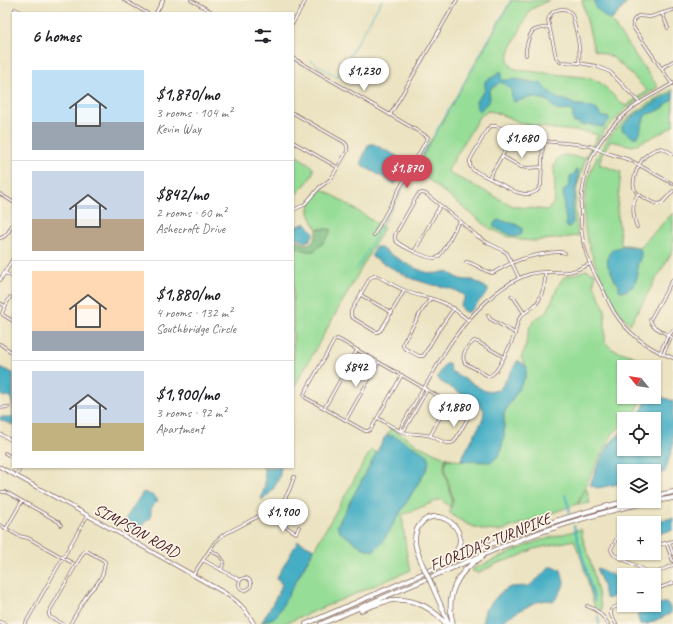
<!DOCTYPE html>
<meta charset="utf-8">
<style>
:root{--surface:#fff;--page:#f2f2f2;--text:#202124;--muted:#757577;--line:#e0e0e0;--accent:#d1495b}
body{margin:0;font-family:Caveat,sans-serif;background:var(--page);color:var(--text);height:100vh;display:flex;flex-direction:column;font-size:15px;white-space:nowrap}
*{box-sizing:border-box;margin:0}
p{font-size:13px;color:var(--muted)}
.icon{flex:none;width:22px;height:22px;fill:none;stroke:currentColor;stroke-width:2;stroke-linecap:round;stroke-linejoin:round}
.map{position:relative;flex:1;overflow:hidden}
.side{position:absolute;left:12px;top:12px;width:282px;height:456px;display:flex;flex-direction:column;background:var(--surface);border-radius:0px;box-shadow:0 1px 3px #0004}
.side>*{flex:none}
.needle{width:26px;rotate:300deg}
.controls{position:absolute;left:617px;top:360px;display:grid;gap:8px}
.controls a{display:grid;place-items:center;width:44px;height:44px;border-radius:0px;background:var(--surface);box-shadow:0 1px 3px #0004;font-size:20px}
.price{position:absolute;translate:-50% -34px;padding:0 9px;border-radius:14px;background:#fff;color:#222;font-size:13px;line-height:26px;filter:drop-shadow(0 1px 2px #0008)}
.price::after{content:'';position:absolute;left:50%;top:24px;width:12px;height:9px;margin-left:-6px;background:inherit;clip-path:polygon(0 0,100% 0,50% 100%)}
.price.selected{background:var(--accent);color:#fff}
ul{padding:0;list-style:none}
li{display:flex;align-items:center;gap:12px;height:100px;padding:0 20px}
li+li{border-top:1px solid var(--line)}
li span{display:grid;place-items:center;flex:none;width:112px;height:80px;border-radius:0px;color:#555}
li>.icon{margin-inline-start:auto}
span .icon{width:48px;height:48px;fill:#fffc;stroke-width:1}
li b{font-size:17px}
h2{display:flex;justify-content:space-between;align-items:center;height:48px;padding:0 20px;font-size:17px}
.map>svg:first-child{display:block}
</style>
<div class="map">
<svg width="673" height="624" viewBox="0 0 673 624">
<rect width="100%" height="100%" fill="#fcf5e5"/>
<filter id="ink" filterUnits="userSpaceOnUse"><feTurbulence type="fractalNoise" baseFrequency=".025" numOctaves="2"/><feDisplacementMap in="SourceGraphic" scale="8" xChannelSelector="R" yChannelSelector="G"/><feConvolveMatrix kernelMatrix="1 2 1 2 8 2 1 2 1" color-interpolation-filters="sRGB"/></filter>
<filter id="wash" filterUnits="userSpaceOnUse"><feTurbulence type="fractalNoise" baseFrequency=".012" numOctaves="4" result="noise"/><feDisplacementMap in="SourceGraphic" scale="16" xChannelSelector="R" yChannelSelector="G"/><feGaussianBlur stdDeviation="0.9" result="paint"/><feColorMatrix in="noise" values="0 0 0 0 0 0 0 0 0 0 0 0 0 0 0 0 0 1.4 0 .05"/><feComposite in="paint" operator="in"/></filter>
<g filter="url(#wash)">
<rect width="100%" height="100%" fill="#ebe3c1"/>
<path fill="#96dd97" stroke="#707e61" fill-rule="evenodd" d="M512,0H549L530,10L510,50L508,61L511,67L519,70L591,78L602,84L621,103L626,106L647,91L628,71L612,57L594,50L582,0H630L611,21L658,87L626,109L604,131L584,163L577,188L575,209L578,236L535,241L520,240L506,236L489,228L415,169ZM488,111L495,112L524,124L554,129L587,132L598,135L585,158L564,155L557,158L554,167L555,193L554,202L548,210L520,207L513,206L477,187L449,173L448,170L479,117Z
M673,89V126L665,131L633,146L610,141L602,154L599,164L621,172L617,208L621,245H627L640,247L673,213V250L630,324C627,321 623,317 620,313C613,303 608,291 603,281C595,264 588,247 585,229C580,194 592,154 616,129C632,112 653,101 673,89Z
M293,154C298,157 311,163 313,169C315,177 298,192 293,197Z
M322,189L336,197L384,228L293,389V245L296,247L316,250L328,237L327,229H317C315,226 309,215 309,211C308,203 316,193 322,189Z
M586,270L595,273L594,285L605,310V342L612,349L633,356L646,363L650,366L624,367V397H642L637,410L628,419H624V423L612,435L594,468L577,504L500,531C480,531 465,525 450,513V511L452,505L453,499L445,470L446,459L471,462L504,438V413L527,367L521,358L525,348L529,329L534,320L547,312L559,284L564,277L572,275Z
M391,428L419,446L450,459H453H445L444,470L452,499L450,508L441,499L402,515L407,557L411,570L286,623L282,624H261V623L276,616L371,450L377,453ZM385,437L428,455V467L412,493L363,548L337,526Z
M586,487L590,503L578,505Z
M581,529L583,539L592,567L602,610L596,612L582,561L574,540L534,549L517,557L496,564L478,573L472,571L473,569L535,542Z"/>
<path fill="#78bc80" stroke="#616e56" d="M317,229H331C330,231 330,233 329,235C327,238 317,250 314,251C309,253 297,248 293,245V237C297,239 301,243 305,244C313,245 317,235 317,229Z"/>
<path fill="#45aec4" stroke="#486678" d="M594,0H629L612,19C604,21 604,12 596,9Z
M500,71L502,72L501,78L503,80H508L514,79L540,83L558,99H563L576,105H582L590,108H593L597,110L601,116L609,118V120L603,127C598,127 594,125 590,125L588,124L582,126L577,122L574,123C572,119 574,114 571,111C568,109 560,112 556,110C552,107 551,102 547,101C546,100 543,99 541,99C529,95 525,100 514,102L512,99L511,90L509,87L500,82L496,86L492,87L489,92L490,98L489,102L485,105L481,110L479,111L477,109L476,101L485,90V81L495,76Z
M673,92V98L663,108L656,112L647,114L645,116L639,135L634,138L622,130V126L633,116L642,110Z
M371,144H374C383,150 401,156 407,165L395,184L363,166L361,163L362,159L368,145Z
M576,170H578C580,177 576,186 575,193C573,203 572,213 573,223L569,227H567L566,226V219L565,216L564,208V202L563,191C570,185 570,186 570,177L574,174Z
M499,220C507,222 515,223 522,228V232L521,235L515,237L494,227L493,226L495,222Z
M306,223L314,233L310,240L305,242L293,235V228Z
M624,246L639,248L641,251V256L637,266L638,274L634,286L626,291H621L619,290V284L615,281L610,269L608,267C606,253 610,249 624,246Z
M376,247H379C392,255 416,271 430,273C436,274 440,273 446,271L460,279L466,280H473L488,289V292L468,313L462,310L460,305L464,299V295L452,289L429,284L410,278L372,257V255Z
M518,360L527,367L525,378L504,413V438L500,454L492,462L460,461L483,419L484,410L479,404L438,380V376L445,364H449L451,371L485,391H493L499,390L503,385Z
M0,367L13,373V425L0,420V417H10L13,416L11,398L7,396L3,397L1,394L0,391L1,388L0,384Z
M654,394L673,401V446L665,472L654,475V471H624V483L597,488L590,485C594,472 605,448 614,439C617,436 621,433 624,431V449H654V419H636L644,406L647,397H654Z
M389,435L394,436L428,455L429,459L428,467L382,543L376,549L372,551L363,548L340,532L337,526L385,437Z
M263,467H281C280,481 273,492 262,500C261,495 264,490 265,484C265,479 265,472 263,467Z
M143,492C149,493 155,496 158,501L152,506L151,510V514L149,519L144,523L141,531C133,534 129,528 122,524Z
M673,518V530L654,535V523H646Z
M298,541L314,549L276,617L262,622L279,592L282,584L276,579Z
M549,567H553L561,570C562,574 564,579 564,583C563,589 558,597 554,601L545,600L534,603L508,617L504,622L503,624H482L485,610L500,593L510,587L529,586L540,577L546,570Z
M598,568L624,581V592L608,599L606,598C603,593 604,589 603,585C601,579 598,575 597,569Z
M663,603H666L669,605L672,612L670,614L647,624H640L637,615Z"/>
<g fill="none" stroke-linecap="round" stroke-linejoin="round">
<path stroke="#45aec4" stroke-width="1" d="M310,60L337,77L382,0
M433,137L511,0
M356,271L431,139"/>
<path stroke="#45aec4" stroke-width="2" d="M565,495L570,512
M574,526L595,601
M598,616L599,624"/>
</g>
</g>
<g filter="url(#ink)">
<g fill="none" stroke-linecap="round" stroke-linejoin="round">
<g stroke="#826460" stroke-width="3.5">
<path id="minor" d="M124,0L147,13
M191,0L214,13
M15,9L23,13
M662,13L668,28
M293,23L306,0
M526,55C525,50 529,34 533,31C537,28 544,28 549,27
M293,58L428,137L374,235
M579,63L560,62L556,57L548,20C551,9 565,5 572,14C576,31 581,46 579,63L596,66L610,72L640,103
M662,68L673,61
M673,83C662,90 650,96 639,103C622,115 606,131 596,149C581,176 579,205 582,234C583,239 583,245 585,249C588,263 595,275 602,288C606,296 610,305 614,312C628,334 649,349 673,358
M672,84L633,27C632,21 634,19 638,16L650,17L673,10
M293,113L344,142C347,144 348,147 347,151L331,179L320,187L304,205L293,210
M390,115L457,0
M543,141L541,185L537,191L530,194H524L516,192L473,170L470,166V160L487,130L491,126H496L518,136L543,141L576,144L590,146L607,153L630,160L673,184
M293,142L337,167
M673,154L662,148C657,149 652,150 648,154C640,159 630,181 635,190C637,195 653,203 658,204L662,203L673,191
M502,156L521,167L527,168L542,167
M489,178L514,135
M0,194L13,202
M460,221L457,225C454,231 443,254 438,257C432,262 401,246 396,241C394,238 395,238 395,235L417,196L419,194L422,193L426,194L460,221L477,236L488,243L502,250L507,253L519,278
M637,227C633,216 631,203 638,194
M0,238C7,237 10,229 13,223
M414,252L440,206
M466,262C476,263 483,272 493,273C513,261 527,256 549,253C555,252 560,251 565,253
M5,273L13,277
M673,279L650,320L653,326L673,338
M404,291L381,330L378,332H376L353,318L351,316V311L370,278L374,276H377C387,281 396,287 406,291C416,296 428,297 439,301C451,305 459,313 468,320
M361,295L392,313
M511,296L514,298L524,313
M10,297L2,313L3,315L13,321
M430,299L421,312L403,343V346L404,348L419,356H423L424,355L438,331L454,308
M0,303L5,306
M488,315L490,319L515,333
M669,336L673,330
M474,341L478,342L504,357C500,364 496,375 488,376L465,363C460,355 468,346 474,341Z
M0,344L13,353
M660,353L668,335
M663,354L671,337
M504,357C508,349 512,342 515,334C516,329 517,324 519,319C522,313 528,311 533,307C542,300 546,282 545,272
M325,407L357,350
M0,408L8,407
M378,418C385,422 392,427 400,431C410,435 420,433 431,436C438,439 447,446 454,442L468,418C467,409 455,406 448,402L340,340L337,339L334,341L305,392L304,395L306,398L365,431H368L371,429L402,375
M346,420L379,362
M400,431L401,427L422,390L424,388C434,372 442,355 452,341C470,315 500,283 530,274C542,270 554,273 567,272C574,272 582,267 590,264
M401,431L405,429L426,392L425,389
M0,434L13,441
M430,436L448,402
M5,453L13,458
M16,476L21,467
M2,492H6L59,522L61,525
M269,511L275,520L296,533L299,527
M0,525L19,536L28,538L76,565
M6,529L22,501
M624,534H621L618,536L611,549L612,552L614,555L649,572H658L673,565
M669,542L673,554
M666,543L673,561
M654,546L673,541
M211,550L220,556L224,562L221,570
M203,560L240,580
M193,575L215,542L223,535L276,507C287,499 290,489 294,477
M239 584a6 6 0 1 1 12 0a6 6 0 1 1-12 0Z
M654,590L673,583
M587,606C597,609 603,615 608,624
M0,622L5,624
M25,624L87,516
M63,624L50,617L49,615V612L83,553L85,551H87L103,560L105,562L103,573L100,579L96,585L89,592L85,598L70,624
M616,624L611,615V610L613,608L624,603"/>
</g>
<g stroke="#826460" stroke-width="4">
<path id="tertiary" d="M156,13L163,0
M0,280L13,259"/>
</g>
<g stroke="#826460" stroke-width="4.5">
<path id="secondary" d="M0,467L62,501L223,592C238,601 246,609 254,624"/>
</g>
<g stroke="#826460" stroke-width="5.5">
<path id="motorway" d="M654,496L673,492
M423,566C420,558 415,549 415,540C415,535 416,530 419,526C436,502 473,530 455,553C450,558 443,562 437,565
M431,583L449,624
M361,610C384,601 401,594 424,606C433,611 440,616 446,624
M306,624L503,539C544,524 585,511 628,501
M321,624L506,545C560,524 616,507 673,498
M453,624C445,595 457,571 482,557"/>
</g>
<use href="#minor" stroke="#fff" stroke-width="2"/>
<use href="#tertiary" stroke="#fff" stroke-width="2.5"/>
<use href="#secondary" stroke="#fff" stroke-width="3"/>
<use href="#motorway" stroke="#fff" stroke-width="4"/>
<g stroke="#826460" stroke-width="5.5" stroke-linecap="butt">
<path id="motorway-bridge" d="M423,566L431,583"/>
</g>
<use href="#motorway-bridge" stroke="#fff" stroke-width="4"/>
</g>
</g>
<g text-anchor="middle" stroke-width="3.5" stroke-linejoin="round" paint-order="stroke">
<g font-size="16" fill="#4a1f2b" stroke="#fcf5e5">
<text transform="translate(137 530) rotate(29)" y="6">SIMPSON ROAD</text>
<text transform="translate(490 541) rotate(-22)" y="6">FLORIDA'S TURNPIKE</text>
</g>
</g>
</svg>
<div class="controls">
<a><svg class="needle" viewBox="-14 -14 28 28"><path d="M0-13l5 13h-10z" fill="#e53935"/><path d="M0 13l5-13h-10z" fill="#757577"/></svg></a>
<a><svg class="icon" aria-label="locate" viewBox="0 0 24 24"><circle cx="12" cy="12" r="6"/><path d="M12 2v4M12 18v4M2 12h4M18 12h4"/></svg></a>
<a><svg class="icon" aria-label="layers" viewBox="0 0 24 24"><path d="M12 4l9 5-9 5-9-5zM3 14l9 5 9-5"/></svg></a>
<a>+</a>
<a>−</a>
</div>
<b class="price" style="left:364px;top:92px">$1,230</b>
<b class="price" style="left:522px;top:159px">$1,680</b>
<b class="price selected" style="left:407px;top:189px">$1,870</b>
<b class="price" style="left:356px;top:388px">$842</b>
<b class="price" style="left:454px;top:428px">$1,880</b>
<b class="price" style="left:283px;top:533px">$1,900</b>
<section class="side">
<h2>6 homes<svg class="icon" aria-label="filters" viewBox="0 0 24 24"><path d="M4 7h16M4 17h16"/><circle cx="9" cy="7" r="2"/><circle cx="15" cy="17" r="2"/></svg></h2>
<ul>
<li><span style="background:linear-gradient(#bfe0f5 65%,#9aa5b1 0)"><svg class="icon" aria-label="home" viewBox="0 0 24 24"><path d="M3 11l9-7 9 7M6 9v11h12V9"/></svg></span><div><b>$1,870/mo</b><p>3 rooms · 104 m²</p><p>Kevin Way</p></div></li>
<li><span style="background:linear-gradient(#c9d6e8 60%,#b9a48a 0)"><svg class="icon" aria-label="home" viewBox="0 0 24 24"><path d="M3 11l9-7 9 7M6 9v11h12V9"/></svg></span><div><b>$842/mo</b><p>2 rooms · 60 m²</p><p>Ashecroft Drive</p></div></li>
<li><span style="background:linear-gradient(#ffd9b3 75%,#9aa5b1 0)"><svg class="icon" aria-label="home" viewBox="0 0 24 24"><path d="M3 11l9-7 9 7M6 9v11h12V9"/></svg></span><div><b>$1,880/mo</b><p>4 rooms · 132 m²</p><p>Southbridge Circle</p></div></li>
<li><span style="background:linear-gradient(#c9d6e8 65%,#c2b280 0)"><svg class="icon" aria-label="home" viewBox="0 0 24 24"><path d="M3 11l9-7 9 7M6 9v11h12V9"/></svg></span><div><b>$1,900/mo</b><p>3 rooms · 92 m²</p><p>Apartment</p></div></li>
</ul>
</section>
</div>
